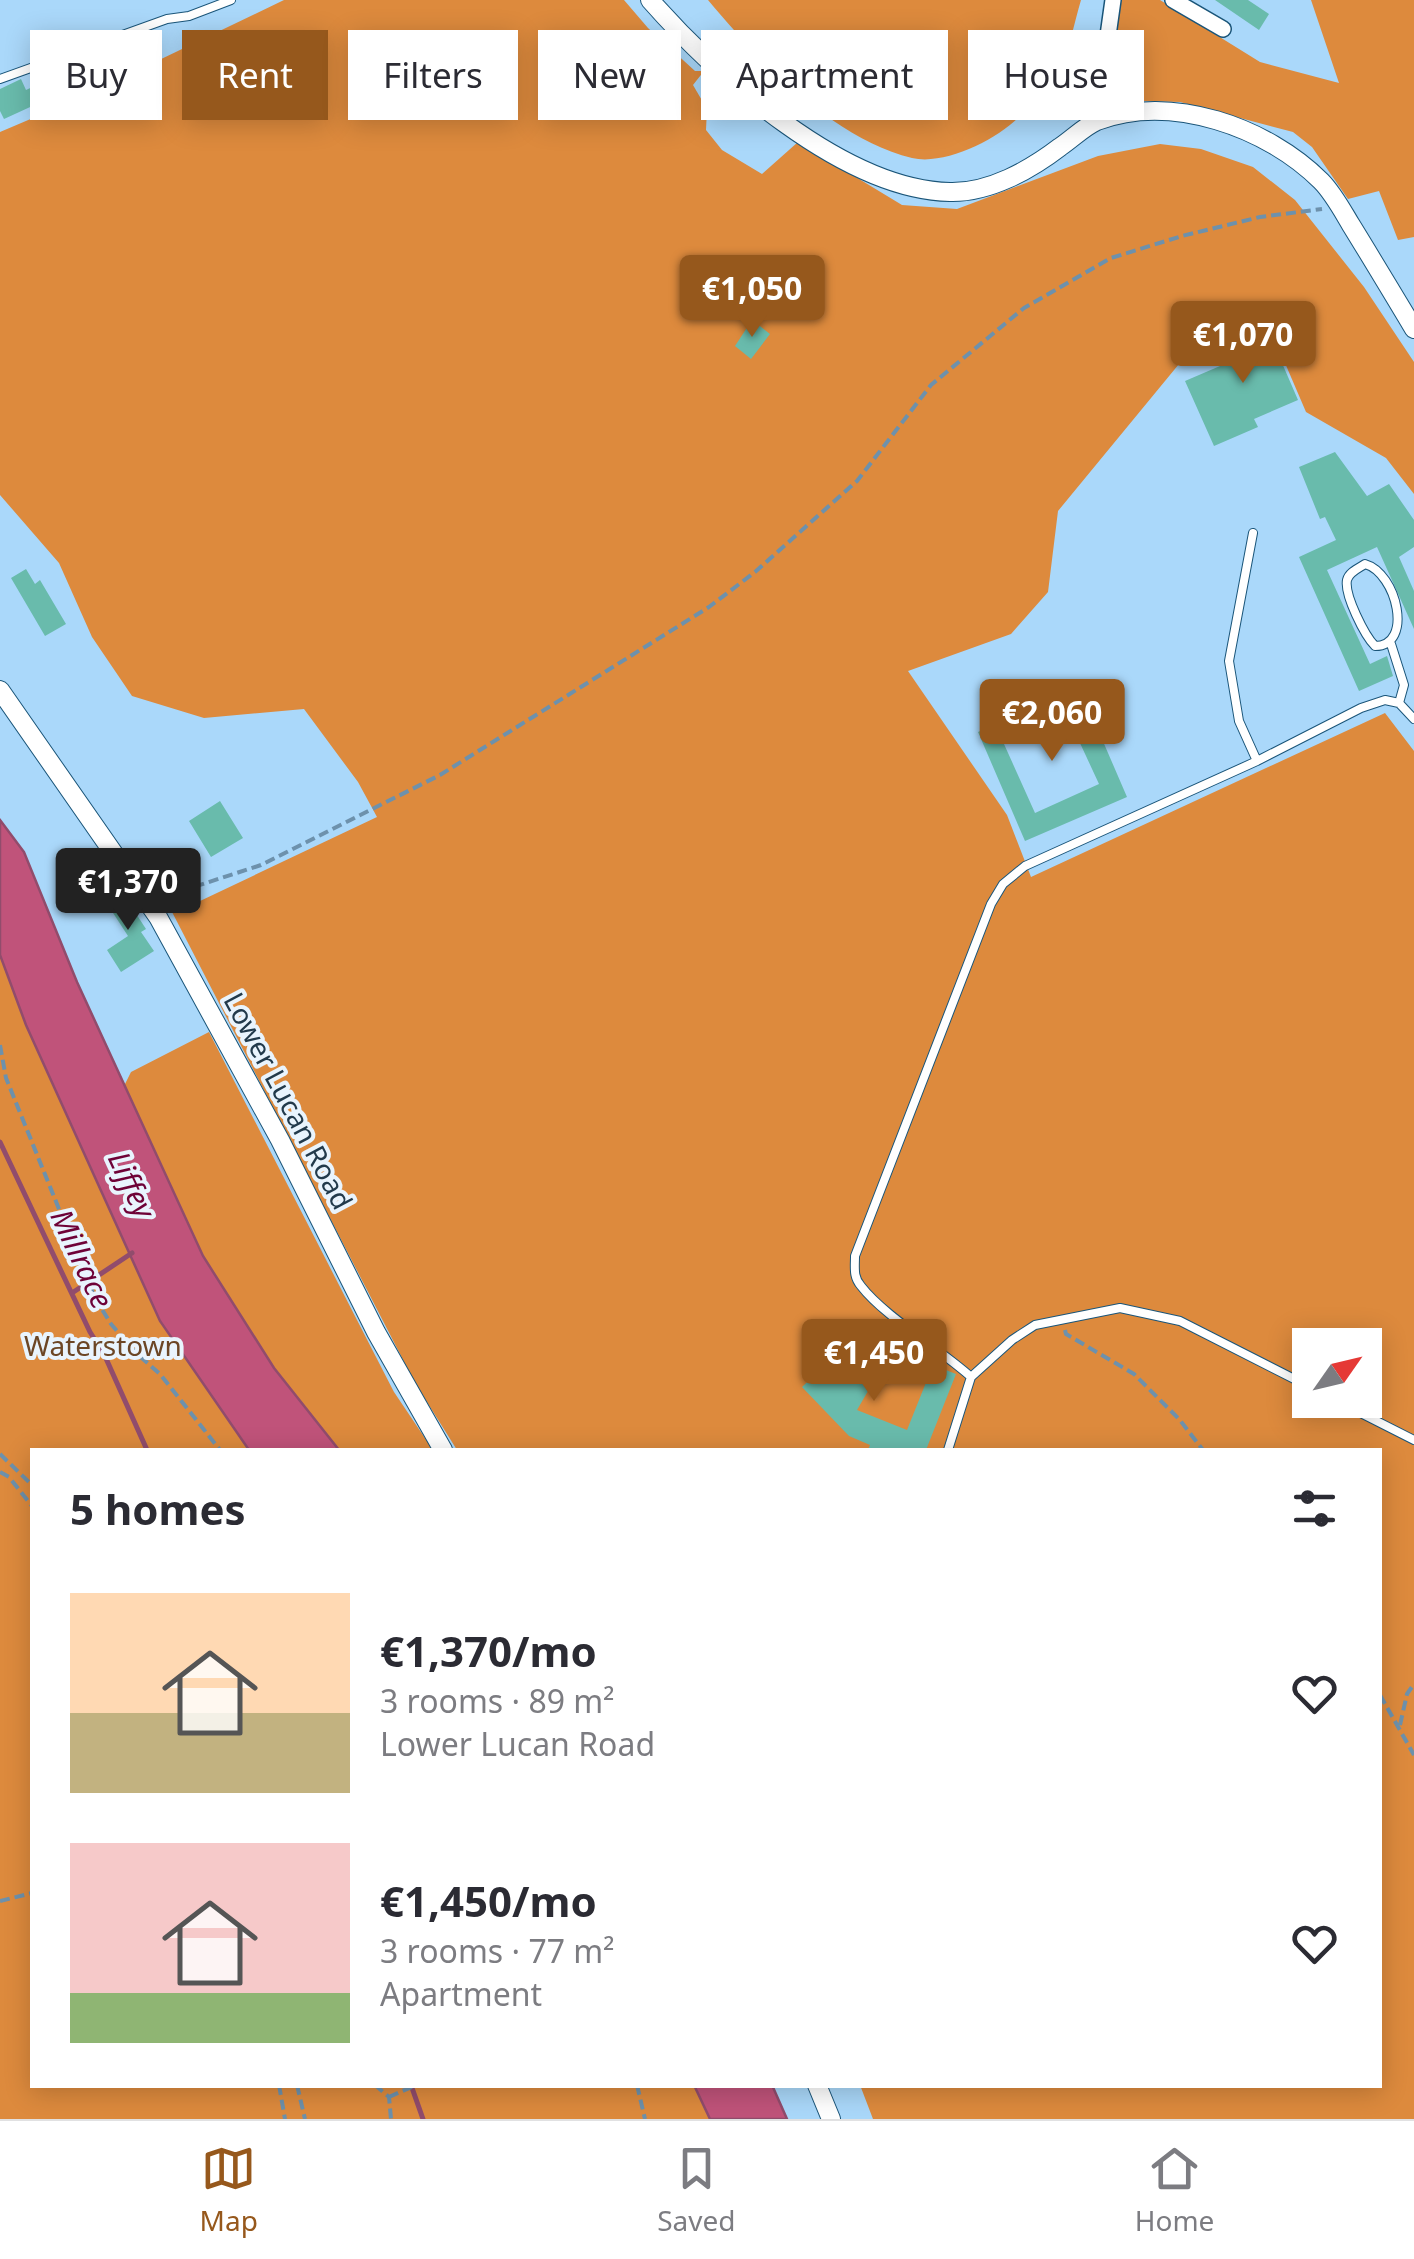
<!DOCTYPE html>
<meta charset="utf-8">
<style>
:root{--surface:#fff;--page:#f2f2f3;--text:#2b2b33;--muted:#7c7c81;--line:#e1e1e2;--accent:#96581c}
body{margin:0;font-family:"Noto Sans",sans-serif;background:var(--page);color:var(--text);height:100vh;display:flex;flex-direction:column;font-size:38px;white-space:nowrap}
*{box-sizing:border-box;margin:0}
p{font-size:32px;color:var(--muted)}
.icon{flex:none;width:55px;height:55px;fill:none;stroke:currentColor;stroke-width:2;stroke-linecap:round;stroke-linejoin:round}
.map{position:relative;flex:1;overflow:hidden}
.details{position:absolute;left:30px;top:1448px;width:1352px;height:640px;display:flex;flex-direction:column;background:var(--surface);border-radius:0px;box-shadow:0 5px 25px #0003}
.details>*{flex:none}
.hud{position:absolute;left:30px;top:30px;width:1355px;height:90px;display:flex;gap:20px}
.needle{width:65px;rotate:56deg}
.tools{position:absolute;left:1292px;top:1328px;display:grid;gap:20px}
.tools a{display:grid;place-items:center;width:90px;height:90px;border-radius:0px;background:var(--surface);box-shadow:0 5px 25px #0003;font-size:50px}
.price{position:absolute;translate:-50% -85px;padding:0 22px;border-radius:10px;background:var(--accent);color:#fff;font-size:32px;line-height:65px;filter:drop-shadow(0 2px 5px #0008)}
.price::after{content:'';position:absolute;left:50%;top:60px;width:30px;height:22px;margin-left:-15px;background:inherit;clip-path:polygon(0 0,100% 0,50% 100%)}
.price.selected{background:#222;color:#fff}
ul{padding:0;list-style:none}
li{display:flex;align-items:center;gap:30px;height:250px;padding:0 40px}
li span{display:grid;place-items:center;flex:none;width:280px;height:200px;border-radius:0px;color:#555}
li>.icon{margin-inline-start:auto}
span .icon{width:120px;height:120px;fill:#fffc;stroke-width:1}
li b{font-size:42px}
h2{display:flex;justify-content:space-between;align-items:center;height:120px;padding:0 40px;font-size:42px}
.pill{padding:0 35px;border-radius:0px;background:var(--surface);box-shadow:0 5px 25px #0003;font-size:35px;line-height:90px}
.pill.selected{background:var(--accent);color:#fff}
.menu{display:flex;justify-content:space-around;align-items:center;height:140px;border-top:2px solid var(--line);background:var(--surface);font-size:28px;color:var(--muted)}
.menu a{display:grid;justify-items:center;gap:5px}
.menu .selected{color:var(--accent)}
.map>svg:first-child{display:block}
</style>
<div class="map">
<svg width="1414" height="2119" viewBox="0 0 1414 2119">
<rect width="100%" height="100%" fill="#aad8fa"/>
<path fill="#dd8a3d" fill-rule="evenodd" d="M284,0H624L648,28L695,71H704L693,85L707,109L706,130L722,150L762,174L798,142L902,205L957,209L1098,156L1160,144L1201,149L1253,167L1295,200L1364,287L1414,362V494L1386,458L1306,412L1264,314L1193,347L1058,511L1048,592L1011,634L908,671L1007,815L1031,877L1385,713L1414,751V2119H873L860,2085H1380V1450H457L415,1383L171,910L200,901L377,817L358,782L304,709L204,718L132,696L92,637L59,563L0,495V132L80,98ZM1310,1345H1365V1400H1310Z
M708,0H1081C1074,23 1069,52 1058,74C1051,88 1033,101 1022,114C1000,138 946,166 912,158C833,139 759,61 708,0Z
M1120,0H1160L1260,62L1339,83L1311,0H1414V237L1398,240L1379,191L1348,199L1312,147L1293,132L1180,102L1106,100Z
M0,904L290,1450H32V2085H730L744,2119H0Z
M209,1032L394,1392L433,1450H339L274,1368L203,1256L124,1086L131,1072Z"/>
<path fill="#c0537a" stroke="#914c6c" stroke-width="2.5" d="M0,820L24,852L77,982L203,1256L274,1368L339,1450H249L160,1321L26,1025L0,955Z
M694,2085H772L787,2119H710Z"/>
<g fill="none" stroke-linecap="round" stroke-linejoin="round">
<path stroke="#914c6c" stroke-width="5" d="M153,879V883
M0,1142L90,1332L104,1354L147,1450
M72,1293L132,1253
M411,2085L423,2119"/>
</g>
<path fill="#69bbac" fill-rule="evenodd" d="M1215,0H1248L1269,14L1259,30Z
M21,79L26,90L45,81L52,97L4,119L0,111V89Z
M1263,319L1298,400L1254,419L1258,427L1214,446L1185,381L1241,357L1230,333Z
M752,320L770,334L751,359L735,346Z
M1335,452L1367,496L1389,484L1414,520V547L1399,557L1414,591V629L1377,547L1327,570L1370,664L1387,656L1393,676L1359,691L1299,557L1336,540L1325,517L1320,519L1299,467Z
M26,569L35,584L40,580L66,624L45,636L11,578Z
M1080,688L1127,797L1025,841L978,732L1021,713L1018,705L1032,699L1035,707ZM1067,715L1099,784L1035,813L1004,744Z
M220,801L243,838L211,857L189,821Z
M120,889L146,929L141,932L154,951L121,972L107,950L128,936L104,899Z
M812,1343L875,1379L857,1410L907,1430L933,1365L956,1374L926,1450H868L870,1445L849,1436L802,1387L822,1368L804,1357Z"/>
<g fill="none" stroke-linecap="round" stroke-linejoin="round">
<g stroke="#1a5579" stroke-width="10">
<path id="service" d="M0,79L167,19L189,16L231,0
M1253,533L1229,661L1239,721L1257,761
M1365,564C1397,573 1414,646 1375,646C1365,636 1344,595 1347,580C1349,572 1359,568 1365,564Z
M1391,644L1404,685L1399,703
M971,1377C940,1349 884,1316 861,1286C853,1277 855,1268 855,1256L991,904L1003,884L1025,866L1257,761L1361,708L1385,700L1399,703L1414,719
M1335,1400L1414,1440
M948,1450L971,1377L1012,1340L1035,1325L1120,1308L1180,1321L1310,1387"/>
</g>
<g stroke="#1a5579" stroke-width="18">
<path id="minor" d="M1173,0L1223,29
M1096,121L1113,0"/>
</g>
<g stroke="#1a5579" stroke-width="20">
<path id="tertiary" d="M650,0C717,76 844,190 950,192C989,193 1030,170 1060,147C1072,139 1085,126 1097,121C1171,93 1267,127 1321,181C1333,193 1342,210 1351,225C1372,259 1393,294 1414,329
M0,690L158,917L280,1140L376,1332L443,1450
M817,2085L831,2119"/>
</g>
<path stroke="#6d91ac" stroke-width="4" stroke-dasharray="10 5" stroke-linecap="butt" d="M166,896L261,865L440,775L709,607L755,572L857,481L931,385L1024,308L1111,258L1182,236L1260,217L1322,209
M0,1045L6,1078L95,1298L111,1324L136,1353L160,1374L220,1450
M1065,1330L1066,1334L1134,1374L1179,1419L1203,1450
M0,1454L32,1485
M0,1472L9,1477L32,1506
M1380,1695L1414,1755
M1400,1725L1407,1694L1414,1684
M0,1901L32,1893
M279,2085L285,2119
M297,2085L305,2119
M375,2085L389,2097L391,2119
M637,2085L645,2119
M389,2097L416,2085"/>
<use href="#service" stroke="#fff" stroke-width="8"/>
<use href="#minor" stroke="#fff" stroke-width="15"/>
<use href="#tertiary" stroke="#fff" stroke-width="18"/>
</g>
<g text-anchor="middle" stroke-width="8" stroke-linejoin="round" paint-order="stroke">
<g font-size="28" fill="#223a4b" stroke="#e9f4fd">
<text transform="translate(288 1101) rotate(62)" y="10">Lower Lucan Road</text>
</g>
<g font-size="28" fill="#6c4625" stroke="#e9f4fd">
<text x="103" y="1356">Waterstown</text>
</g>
<g font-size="30" font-style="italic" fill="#6e0237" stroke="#e9f4fd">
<text transform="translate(131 1185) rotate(65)" y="10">Liffey</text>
<text transform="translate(81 1259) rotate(65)" y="10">Millrace</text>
</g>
</g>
</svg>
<div class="tools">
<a><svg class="needle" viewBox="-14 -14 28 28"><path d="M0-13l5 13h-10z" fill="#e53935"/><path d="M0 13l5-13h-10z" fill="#7c7c81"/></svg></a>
</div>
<b class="price" style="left:752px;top:340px">€1,050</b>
<b class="price" style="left:1243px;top:386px">€1,070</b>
<b class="price" style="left:1052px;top:764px">€2,060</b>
<b class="price selected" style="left:128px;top:933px">€1,370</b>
<b class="price" style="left:874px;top:1404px">€1,450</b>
<div class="hud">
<a class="pill">Buy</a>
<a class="pill selected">Rent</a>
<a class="pill">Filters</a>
<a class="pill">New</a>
<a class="pill">Apartment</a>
<a class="pill">House</a>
</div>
<section class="details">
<h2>5 homes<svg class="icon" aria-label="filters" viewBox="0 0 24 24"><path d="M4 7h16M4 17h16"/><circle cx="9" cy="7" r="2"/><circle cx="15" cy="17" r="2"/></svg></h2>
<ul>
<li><span style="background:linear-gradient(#ffd9b3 60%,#c2b280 0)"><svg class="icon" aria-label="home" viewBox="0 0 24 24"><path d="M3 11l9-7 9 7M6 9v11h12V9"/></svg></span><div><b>€1,370/mo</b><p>3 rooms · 89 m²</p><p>Lower Lucan Road</p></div><svg class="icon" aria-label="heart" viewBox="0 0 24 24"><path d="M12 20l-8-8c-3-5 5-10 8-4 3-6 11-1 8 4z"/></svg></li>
<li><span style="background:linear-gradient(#f6c9c9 75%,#8fb573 0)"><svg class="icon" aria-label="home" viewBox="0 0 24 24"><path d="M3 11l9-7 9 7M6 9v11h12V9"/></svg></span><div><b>€1,450/mo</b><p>3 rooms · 77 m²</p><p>Apartment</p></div><svg class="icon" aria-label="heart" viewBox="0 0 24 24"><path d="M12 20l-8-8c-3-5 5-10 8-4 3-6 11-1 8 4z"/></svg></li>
</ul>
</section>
</div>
<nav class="menu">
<a class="selected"><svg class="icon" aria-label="map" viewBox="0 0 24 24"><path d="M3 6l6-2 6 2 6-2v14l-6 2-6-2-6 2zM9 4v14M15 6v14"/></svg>Map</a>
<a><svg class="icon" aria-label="saved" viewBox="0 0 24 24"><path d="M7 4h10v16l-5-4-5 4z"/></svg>Saved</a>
<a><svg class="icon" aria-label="home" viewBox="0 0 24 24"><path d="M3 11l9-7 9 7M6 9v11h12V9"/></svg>Home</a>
</nav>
